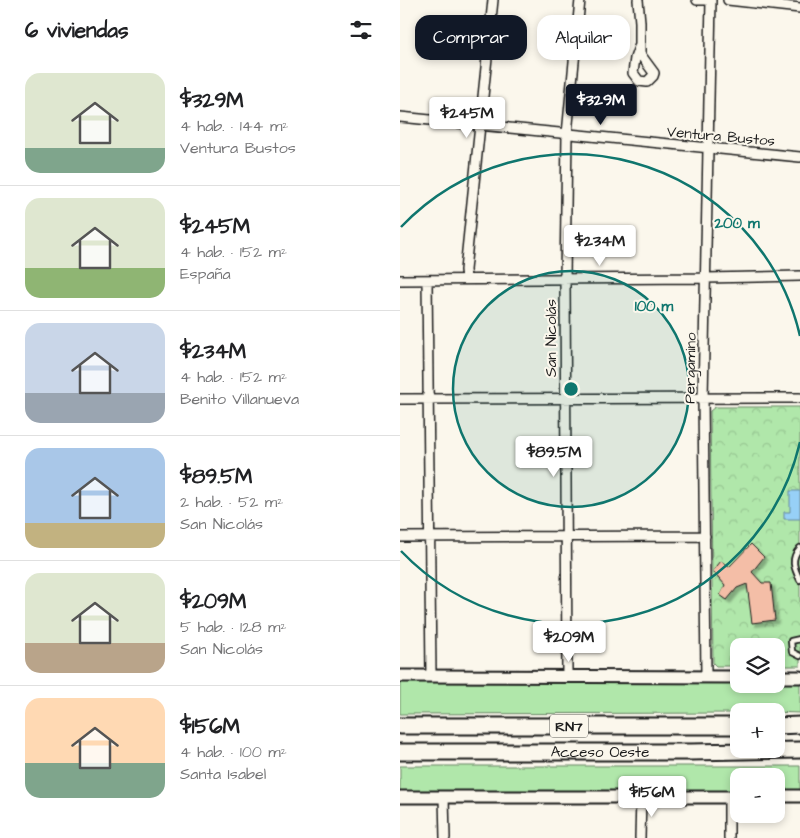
<!DOCTYPE html>
<html lang="es">
<meta charset="utf-8">
<style>
:root{--surface:#fff;--page:#f2f2f2;--text:#202124;--muted:#757577;--line:#e0e0e0;--accent:#111827}
body{margin:0;font-family:"Architects Daughter",sans-serif;background:var(--page);color:var(--text);height:100vh;display:flex;flex-direction:column;font-size:19px;white-space:nowrap}
*{box-sizing:border-box;margin:0}
p{font-size:16px;color:var(--muted)}
.icon{flex:none;width:28px;height:28px;fill:none;stroke:currentColor;stroke-width:2;stroke-linecap:round;stroke-linejoin:round}
.map{position:relative;flex:1;overflow:hidden}
.panel{display:flex;flex-direction:column;background:var(--surface);width:400px}
.panel>*{flex:none}
.guide{position:absolute;left:15px;top:15px;width:310px;height:45px;display:flex;gap:10px}
.buttons{position:absolute;left:330px;top:638px;display:grid;gap:10px}
.buttons a{display:grid;place-items:center;width:55px;height:55px;border-radius:10px;background:var(--surface);box-shadow:0 2px 8px #0003;font-size:25px}
.price{position:absolute;translate:-50% -42px;padding:0 11px;border-radius:5px;background:#fff;color:#222;font-size:16px;line-height:32px;filter:drop-shadow(0 1px 2px #0008)}
.price::after{content:'';position:absolute;left:50%;top:30px;width:15px;height:11px;margin-left:-8px;background:inherit;clip-path:polygon(0 0,100% 0,50% 100%)}
.price.current{background:var(--accent);color:#fff}
ul{padding:0;list-style:none}
li{display:flex;align-items:center;gap:15px;height:125px;padding:0 25px}
li+li{border-top:1px solid var(--line)}
li span{display:grid;place-items:center;flex:none;width:140px;height:100px;border-radius:15px;color:#555}
li>.icon{margin-inline-start:auto}
span .icon{width:60px;height:60px;fill:#fffc;stroke-width:1}
li b{font-size:21px}
h2{display:flex;justify-content:space-between;align-items:center;height:60px;padding:0 25px;font-size:21px}
.chip{padding:0 18px;border-radius:15px;background:var(--surface);box-shadow:0 2px 8px #0003;font-size:18px;line-height:45px}
.chip.current{background:var(--accent);color:#fff}
main{display:flex;flex:1;min-height:0}
.map>svg:first-child{display:block}
</style>
<main>
<section class="panel">
<h2>6 viviendas<svg class="icon" aria-label="filters" viewBox="0 0 24 24"><path d="M4 7h16M4 17h16"/><circle cx="9" cy="7" r="2"/><circle cx="15" cy="17" r="2"/></svg></h2>
<ul>
<li><span style="background:linear-gradient(#dfe7d0 75%,#7fa58c 0)"><svg class="icon" aria-label="home" viewBox="0 0 24 24"><path d="M3 11l9-7 9 7M6 9v11h12V9"/></svg></span><div><b>$329M</b><p>4 hab. · 144 m²</p><p>Ventura Bustos</p></div></li>
<li><span style="background:linear-gradient(#dfe7d0 70%,#8fb573 0)"><svg class="icon" aria-label="home" viewBox="0 0 24 24"><path d="M3 11l9-7 9 7M6 9v11h12V9"/></svg></span><div><b>$245M</b><p>4 hab. · 152 m²</p><p>España</p></div></li>
<li><span style="background:linear-gradient(#c9d6e8 70%,#9aa5b1 0)"><svg class="icon" aria-label="home" viewBox="0 0 24 24"><path d="M3 11l9-7 9 7M6 9v11h12V9"/></svg></span><div><b>$234M</b><p>4 hab. · 152 m²</p><p>Benito Villanueva</p></div></li>
<li><span style="background:linear-gradient(#a9c7e8 75%,#c2b280 0)"><svg class="icon" aria-label="home" viewBox="0 0 24 24"><path d="M3 11l9-7 9 7M6 9v11h12V9"/></svg></span><div><b>$89.5M</b><p>2 hab. · 52 m²</p><p>San Nicolás</p></div></li>
<li><span style="background:linear-gradient(#dfe7d0 70%,#b9a48a 0)"><svg class="icon" aria-label="home" viewBox="0 0 24 24"><path d="M3 11l9-7 9 7M6 9v11h12V9"/></svg></span><div><b>$209M</b><p>5 hab. · 128 m²</p><p>San Nicolás</p></div></li>
<li><span style="background:linear-gradient(#ffd9b3 65%,#7fa58c 0)"><svg class="icon" aria-label="home" viewBox="0 0 24 24"><path d="M3 11l9-7 9 7M6 9v11h12V9"/></svg></span><div><b>$156M</b><p>4 hab. · 100 m²</p><p>Santa Isabel</p></div></li>
</ul>
</section>
<div class="map">
<svg width="400" height="838" viewBox="0 0 400 838">
<defs>
<pattern id="forest-crowns" width="20" height="18" patternUnits="userSpaceOnUse" patternTransform="scale(1.25)"><rect width="20" height="18" fill="#b0e7aa"/><path d="M2 6a3 3 0 1 1 6 0M12 15a3 3 0 1 1 6 0" fill="none" stroke="#97c692"/></pattern>
<filter id="shadow"><feDropShadow dx="3.5" dy="3.5" stdDeviation="1" flood-color="#0004"/></filter>
</defs>
<rect width="100%" height="100%" fill="#fbf7ec"/>
<filter id="ink" filterUnits="userSpaceOnUse"><feTurbulence type="fractalNoise" baseFrequency=".02" numOctaves="2"/><feDisplacementMap in="SourceGraphic" scale="10" xChannelSelector="R" yChannelSelector="G"/><feConvolveMatrix kernelMatrix="1 2 1 2 8 2 1 2 1" color-interpolation-filters="sRGB"/></filter>
<g filter="url(#ink)">
<path fill="#b0e7aa" stroke="#668263" d="M0,682L400,683V713L339,711V713L0,714Z
M0,766H400V792H376V776H339V793L0,794Z"/>
<path fill="url(#forest-crowns)" stroke="#668263" d="M315,407H400V666H376V646H339V666H316L313,663L310,411Z"/>
<path fill="#97d0f7" stroke="#66889f" d="M390,491H400V519H384V512H390Z"/>
<path fill="#f4bea7" stroke="#1c1c1c" filter="url(#shadow)" d="M351,544L364,557L352,572L362,583H371L375,620L352,623L347,584L337,588L327,600L320,595L325,585L313,571L321,561L329,567Z"/>
<g fill="none" stroke-linecap="round" stroke-linejoin="round">
<g stroke="#1c1c1c" stroke-width="8">
<path id="lane" d="M400,548C390,559 394,568 400,580
M400,639L391,641L392,652L400,656"/>
</g>
<g stroke="#1c1c1c" stroke-width="12">
<path id="street" d="M238,0L240,22V54L254,73L253,76L247,82L239,81L233,73L235,58L239,47
M297,0H309
M328,0L400,8
M0,117L400,157
M66,279L65,270L93,0
M0,280L306,278L400,276
M27,280L31,676
M0,399L400,398
M0,537L305,536
M167,676L165,279L167,134L180,0
M306,676L303,398L311,0
M44,797L45,838
M240,838L241,798
M329,838V797"/>
</g>
<g stroke="#1c1c1c" stroke-width="15">
<path id="secondary" d="M0,676L339,677
M376,677H400
M376,796H400
M0,797H339"/>
</g>
<g stroke="#1c1c1c" stroke-width="19">
<g id="highway">
<path d="M0,726H339"/>
<path d="M376,726L400,725"/>
<path id="s1" d="M0,752H291L400,750"/>
</g>
</g>
<use href="#lane" stroke="#fbf7ec" stroke-width="4.5"/>
<use href="#street" stroke="#fbf7ec" stroke-width="9"/>
<use href="#secondary" stroke="#fbf7ec" stroke-width="11"/>
<use href="#highway" stroke="#fbf7ec" stroke-width="15"/>
</g>
</g>
<circle cx="171" cy="389" r="118" fill="#0f766e" fill-opacity=".12"/>
<g fill="none" stroke="#0f766e" stroke-width="2.5">
<circle cx="171" cy="389" r="118"/>
<path d="M400 442A235 235 0 0 1 1 551M1 227A235 235 0 0 1 400 336"/>
</g>
<g text-anchor="middle" stroke-width="4" stroke-linejoin="round" paint-order="stroke">
<rect fill="#fbf7ec" stroke="#5f5e5a" stroke-width="1" x="150" y="714.5" width="38" height="23" rx="4"/>
<g font-size="14" font-weight="bold" fill="#1c1c1c">
<text x="169" y="731">RN7</text>
</g>
<g font-size="15" fill="#1c1c1c" stroke="#fbf7ec">
<text transform="translate(321 136) rotate(5)" y="5">Ventura Bustos</text>
<text transform="translate(151 338) rotate(-90)" y="5">San Nicolás</text>
<text transform="translate(290 368) rotate(-89)" y="5">Pergamino</text>
<text dy="5" stroke="none"><textPath href="#s1" startOffset="200">Acceso Oeste</textPath></text>
</g>
</g>
<circle cx="171" cy="389" r="8" fill="#0f766e" stroke="#fbf7ec" stroke-width="2.5"/>
<g font-size="15" text-anchor="middle" font-weight="bold" fill="#0f766e" stroke="#fbf7ec" stroke-width="4" stroke-linejoin="round" paint-order="stroke">
<text x="337" y="228">200 m</text>
<text x="254" y="311">100 m</text>
</g>
</svg>
<div class="buttons">
<a><svg class="icon" aria-label="layers" viewBox="0 0 24 24"><path d="M12 4l9 5-9 5-9-5zM3 14l9 5 9-5"/></svg></a>
<a>+</a>
<a>−</a>
</div>
<b class="price current" style="left:201px;top:126px">$329M</b>
<b class="price" style="left:67px;top:139px">$245M</b>
<b class="price" style="left:200px;top:267px">$234M</b>
<b class="price" style="left:154px;top:478px">$89.5M</b>
<b class="price" style="left:169px;top:663px">$209M</b>
<b class="price" style="left:252px;top:818px">$156M</b>
<div class="guide">
<a class="chip current">Comprar</a>
<a class="chip">Alquilar</a>
</div>
</div>
</main>
